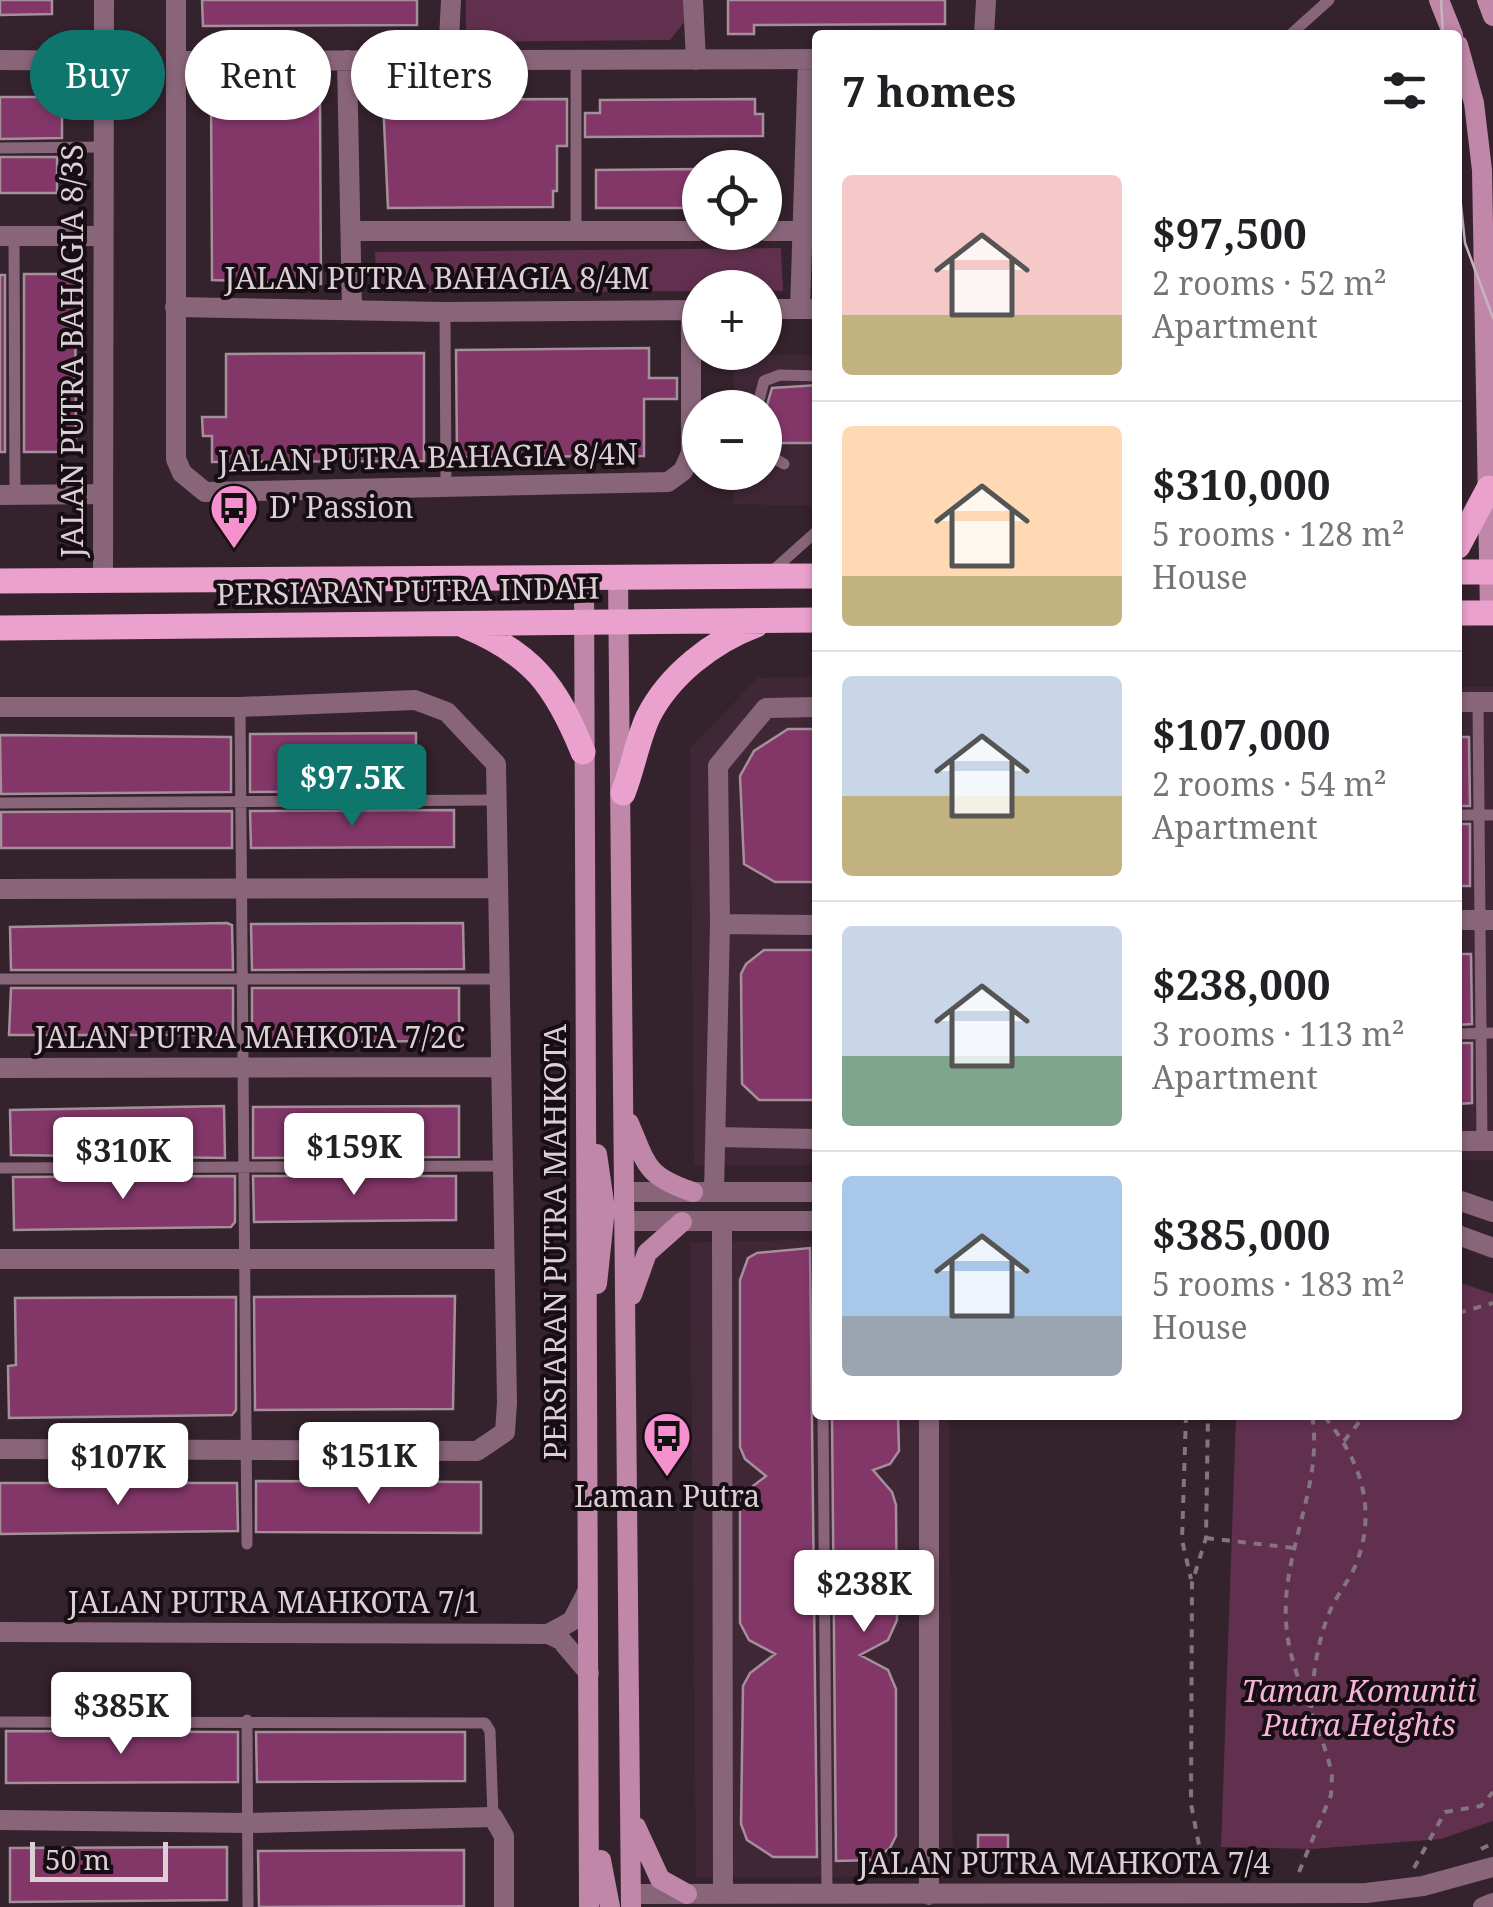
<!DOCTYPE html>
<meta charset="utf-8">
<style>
:root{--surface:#fff;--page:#f6f6f6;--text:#202124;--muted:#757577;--line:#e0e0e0;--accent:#0f766e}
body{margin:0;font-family:"Noto Serif",serif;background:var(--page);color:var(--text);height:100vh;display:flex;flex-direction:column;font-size:38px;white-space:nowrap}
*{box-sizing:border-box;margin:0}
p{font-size:32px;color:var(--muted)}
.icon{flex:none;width:55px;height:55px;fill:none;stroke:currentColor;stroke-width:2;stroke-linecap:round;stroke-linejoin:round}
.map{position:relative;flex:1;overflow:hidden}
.panel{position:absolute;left:812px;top:30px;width:650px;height:1390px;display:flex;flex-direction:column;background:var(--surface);border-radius:10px;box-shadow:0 2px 8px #0004}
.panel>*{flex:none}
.hud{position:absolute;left:30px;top:30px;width:632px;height:90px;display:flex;gap:20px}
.buttons{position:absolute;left:682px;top:150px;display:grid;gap:20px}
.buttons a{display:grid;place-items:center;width:100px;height:100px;border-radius:50%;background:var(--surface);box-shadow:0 2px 8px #0004;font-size:50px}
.scale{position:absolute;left:30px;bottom:25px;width:138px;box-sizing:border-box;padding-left:10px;border:5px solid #dccfd6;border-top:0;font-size:28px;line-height:35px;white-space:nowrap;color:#dccfd6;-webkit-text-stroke:8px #160e13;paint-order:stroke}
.price{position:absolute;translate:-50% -85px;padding:0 22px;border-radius:10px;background:#fff;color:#222;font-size:32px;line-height:65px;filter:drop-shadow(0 2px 5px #0008)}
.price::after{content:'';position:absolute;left:50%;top:60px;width:30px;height:22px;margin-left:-15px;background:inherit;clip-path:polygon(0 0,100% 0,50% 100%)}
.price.on{background:var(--accent);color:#fff}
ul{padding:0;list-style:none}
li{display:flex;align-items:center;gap:30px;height:250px;padding:0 30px}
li+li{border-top:2px solid var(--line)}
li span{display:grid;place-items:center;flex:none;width:280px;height:200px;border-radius:10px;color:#555}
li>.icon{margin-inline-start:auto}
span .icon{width:120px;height:120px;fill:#fffc;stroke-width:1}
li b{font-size:42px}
h2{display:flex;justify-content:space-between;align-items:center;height:120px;padding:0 30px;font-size:42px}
.tag{padding:0 35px;border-radius:45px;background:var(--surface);box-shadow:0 2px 8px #0004;font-size:35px;line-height:90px}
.tag.on{background:var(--accent);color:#fff}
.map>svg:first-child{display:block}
</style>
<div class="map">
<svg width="1493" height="1907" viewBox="0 0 1493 1907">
<rect width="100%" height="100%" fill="#34222c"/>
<path fill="#3f2736" d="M734,355H817V506L734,504V473L765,472V408L734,407Z
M817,677V1165L694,1166L690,748L758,678Z
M1458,687H1493V1160H1458Z
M817,1240L818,1415H949L953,1876L696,1878L690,1242Z"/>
<path fill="#60304e" d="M466,0H684L685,21L670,40L466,42Z
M781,248L783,291L700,288V291L377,293L375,252Z
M1458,1282L1493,1294V1821L1441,1839L1312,1849L1221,1847L1236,1415H1458Z"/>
<path fill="#833769" stroke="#a58f9b" stroke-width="2.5" d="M0,0H52V14L0,15Z
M202,0H417V25L203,26Z
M728,0H945V24L754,25V34H728Z
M258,93V104H320L321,284L212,280L211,94Z
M0,97H62V138L0,139Z
M567,99V146H557V191H553V207L388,208L383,100Z
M755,99V114H763V136L585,137V113H600V100Z
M0,157H57V193H0Z
M700,169V208H596V170Z
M24,274H75L76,452H24Z
M0,275H5V452H0Z
M649,348V378H677V399H644V456L457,457L456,350Z
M424,353V461L212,462V436H203L202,417H226V354Z
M818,385V443H765V412L772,388Z
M788,729H818V882H775L744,864L740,776L754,751Z
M416,733V791L250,792V734Z
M0,735L231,737V792L1,794Z
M1458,737H1469L1470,806H1458Z
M454,810V847L251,848L250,811Z
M232,811V848H1V812Z
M1458,824H1470V886H1458Z
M227,923L232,925L233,970H11L10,927Z
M463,923L464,969L252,970L251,924Z
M764,950H818V1100H759L742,1084L741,974L746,964Z
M1458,954H1471L1472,1024L1458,1025Z
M233,988V1035H9L11,988Z
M252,988H459V1041L252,1042Z
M1458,1043H1472V1103L1458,1104Z
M224,1106L225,1158L11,1155L10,1110Z
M459,1106V1157L253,1158V1107Z
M235,1176V1222L231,1227L14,1230L13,1177Z
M253,1176H456V1220L254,1222Z
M810,1248L817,1857H773L747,1840L741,1824L743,1686L750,1673L775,1654L749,1640L740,1623V1496L766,1476L745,1459L740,1447V1280L748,1258L757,1253Z
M455,1296L453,1409L255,1410L254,1297Z
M236,1297V1410L232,1415L9,1418L8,1366L16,1365L15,1298Z
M832,1415H898L899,1451L890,1464L873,1470L892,1492L896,1505L897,1620L888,1640L860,1655L888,1670L896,1689V1836L890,1848L874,1860L836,1861Z
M256,1481L481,1482V1533L256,1532Z
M0,1483H237L238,1531L0,1534Z
M6,1731L238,1732V1782L6,1783Z
M256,1732H465V1781L257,1782Z
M978,1835H1008V1852H978Z
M227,1847V1900L10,1902V1848Z
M464,1850V1906L259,1907L258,1851Z"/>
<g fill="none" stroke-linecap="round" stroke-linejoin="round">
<path stroke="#84747d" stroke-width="4" stroke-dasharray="8 8" stroke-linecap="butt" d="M1458,1313L1493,1303
M1186,1415L1182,1540L1191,1579
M1344,1441L1365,1415
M1206,1538L1294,1548
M1311,1708C1313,1675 1317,1642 1330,1611C1337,1594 1350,1580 1356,1564C1378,1509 1360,1458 1323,1415
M1481,1849L1493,1843
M1414,1868L1445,1812L1481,1806L1493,1792
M1299,1872L1331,1795L1332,1775C1321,1722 1288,1674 1286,1620C1282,1550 1324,1485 1312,1415
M1205,1876L1191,1804L1192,1583L1206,1538L1208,1415"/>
<path stroke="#89657a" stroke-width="11" d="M1290,35L1329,0
M576,61V231
M0,148L103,147
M14,236L15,495
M445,312L446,490
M757,408L764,381L780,375L818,376
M765,453L784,464
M770,573L818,530
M1478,702L1482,1141
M240,707L247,1544
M0,803L496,800
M1458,815H1493
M0,979H499
M1458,1034L1493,1033
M0,1168L502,1166
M823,1415L827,1893
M247,1720L248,1907
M0,1722L485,1723L490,1731L493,1817"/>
<path stroke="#89657a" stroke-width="20" d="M176,0V459L182,473L205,492L668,482L683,471L691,453V310
M693,0L696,60
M984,35L986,0
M0,60L103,61
M347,60L352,309
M448,60L451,0
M177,61L818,59
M351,231H700
M765,231H802
M0,236H103
M175,307L445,312L700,310
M765,309H818
M800,309L808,59
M0,495L102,494
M103,581L104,0
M1458,702H1493
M0,707H240L415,700L447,712L496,764L507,1403L505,1432L477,1451L0,1449
M0,889L497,888
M1458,920H1493
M720,924L818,925
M0,1068L501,1067
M717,1137L818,1139
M1458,1141H1493
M625,1192H818
M714,1192L720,924L718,766L766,708L818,707
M1458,1200L1493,1212
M625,1221H818
M722,1221L723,1894
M1458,1235L1493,1248
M0,1259H502
M0,1632L548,1634L572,1621L587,1592
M548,1634L561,1640L589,1673
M0,1820L249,1823L493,1817L504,1836V1907
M631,1894L1366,1893L1423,1886L1493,1867
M929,1895V1415
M1483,1907L1493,1903"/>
<path stroke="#c087a9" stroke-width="20" d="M1439,0L1453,35
M1487,0L1493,16
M1458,45L1474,103L1482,170L1490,613
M584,577L589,1907
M618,577L631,1907
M629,1123C647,1166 646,1176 693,1192
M597,1154L605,1209L597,1284
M632,1295L647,1253L682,1222
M636,1827L660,1879L687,1894
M601,1860L610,1907"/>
<path stroke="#eba1cd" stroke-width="25" d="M1458,546L1489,488
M1458,572H1493
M0,581L818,576
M1458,613H1493
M465,626C533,654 556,686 583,752
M0,628L818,620
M623,793C633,768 637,741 648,717C669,675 713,641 756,625"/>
<path stroke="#c4b6be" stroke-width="2.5" d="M1441,0L1443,35
M1458,177L1465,243L1493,318"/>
</g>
<defs>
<g id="bus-pin" transform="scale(2.5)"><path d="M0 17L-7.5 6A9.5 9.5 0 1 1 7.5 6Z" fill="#f690cf" stroke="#160e13"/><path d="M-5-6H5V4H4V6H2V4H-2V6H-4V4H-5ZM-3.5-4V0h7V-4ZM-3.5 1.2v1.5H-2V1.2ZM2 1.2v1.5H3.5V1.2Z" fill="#111"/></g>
</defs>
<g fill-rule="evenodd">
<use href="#bus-pin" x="234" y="508"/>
<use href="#bus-pin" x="667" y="1436"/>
</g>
<g text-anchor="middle" stroke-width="8" stroke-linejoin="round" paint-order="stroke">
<g font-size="30" fill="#dccfd6" stroke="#160e13">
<text x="437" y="289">JALAN PUTRA BAHAGIA 8/4M</text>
<text transform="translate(73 351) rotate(-90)" y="10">JALAN PUTRA BAHAGIA 8/3S</text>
<text transform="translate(428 458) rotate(-1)" y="10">JALAN PUTRA BAHAGIA 8/4N</text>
<text transform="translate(408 592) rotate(-1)" y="10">PERSIARAN PUTRA INDAH</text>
<text x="250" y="1048">JALAN PUTRA MAHKOTA 7/2C</text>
<text transform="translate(556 1242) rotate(-90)" y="10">PERSIARAN PUTRA MAHKOTA</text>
<text x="274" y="1613">JALAN PUTRA MAHKOTA 7/1</text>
<text x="1064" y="1874">JALAN PUTRA MAHKOTA 7/4</text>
</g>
<g font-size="30" fill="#dccfd6" stroke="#160e13" text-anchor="start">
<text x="269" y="518">D' Passion</text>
<text x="667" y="1507" text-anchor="middle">Laman Putra</text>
</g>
<g font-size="30" font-style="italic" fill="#f6b4db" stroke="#160e13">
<text x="1359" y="1702">Taman Komuniti<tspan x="1359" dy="34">Putra Heights</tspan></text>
</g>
</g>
</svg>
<div class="buttons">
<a><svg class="icon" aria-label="locate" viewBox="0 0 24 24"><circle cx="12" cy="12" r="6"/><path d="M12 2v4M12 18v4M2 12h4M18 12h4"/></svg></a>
<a>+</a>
<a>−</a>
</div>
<div class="scale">50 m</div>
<b class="price on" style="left:352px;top:829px">$97.5K</b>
<b class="price" style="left:354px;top:1198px">$159K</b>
<b class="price" style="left:123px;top:1202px">$310K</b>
<b class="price" style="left:369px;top:1507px">$151K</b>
<b class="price" style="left:118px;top:1508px">$107K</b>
<b class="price" style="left:864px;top:1635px">$238K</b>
<b class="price" style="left:121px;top:1757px">$385K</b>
<div class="hud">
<a class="tag on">Buy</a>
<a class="tag">Rent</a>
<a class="tag">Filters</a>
</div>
<section class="panel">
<h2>7 homes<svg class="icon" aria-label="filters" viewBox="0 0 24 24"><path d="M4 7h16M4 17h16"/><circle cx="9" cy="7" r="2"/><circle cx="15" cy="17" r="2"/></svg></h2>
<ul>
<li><span style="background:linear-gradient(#f6c9c9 70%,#c2b280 0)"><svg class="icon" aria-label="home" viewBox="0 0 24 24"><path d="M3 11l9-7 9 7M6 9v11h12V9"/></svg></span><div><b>$97,500</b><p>2 rooms · 52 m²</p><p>Apartment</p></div></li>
<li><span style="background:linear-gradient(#ffd9b3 75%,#c2b280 0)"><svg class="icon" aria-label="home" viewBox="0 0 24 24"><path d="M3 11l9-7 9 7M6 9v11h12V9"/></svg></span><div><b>$310,000</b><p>5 rooms · 128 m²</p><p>House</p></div></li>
<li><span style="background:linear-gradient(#c9d6e8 60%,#c2b280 0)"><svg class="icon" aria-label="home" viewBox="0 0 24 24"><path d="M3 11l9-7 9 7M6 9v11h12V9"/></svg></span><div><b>$107,000</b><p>2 rooms · 54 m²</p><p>Apartment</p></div></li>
<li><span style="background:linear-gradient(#c9d6e8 65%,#7fa58c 0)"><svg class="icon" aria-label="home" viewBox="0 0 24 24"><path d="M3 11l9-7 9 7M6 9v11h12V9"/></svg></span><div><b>$238,000</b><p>3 rooms · 113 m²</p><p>Apartment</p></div></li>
<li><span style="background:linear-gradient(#a9c7e8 70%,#9aa5b1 0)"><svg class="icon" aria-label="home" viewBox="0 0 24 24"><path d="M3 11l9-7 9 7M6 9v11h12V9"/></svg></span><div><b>$385,000</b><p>5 rooms · 183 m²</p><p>House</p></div></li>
</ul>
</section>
</div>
